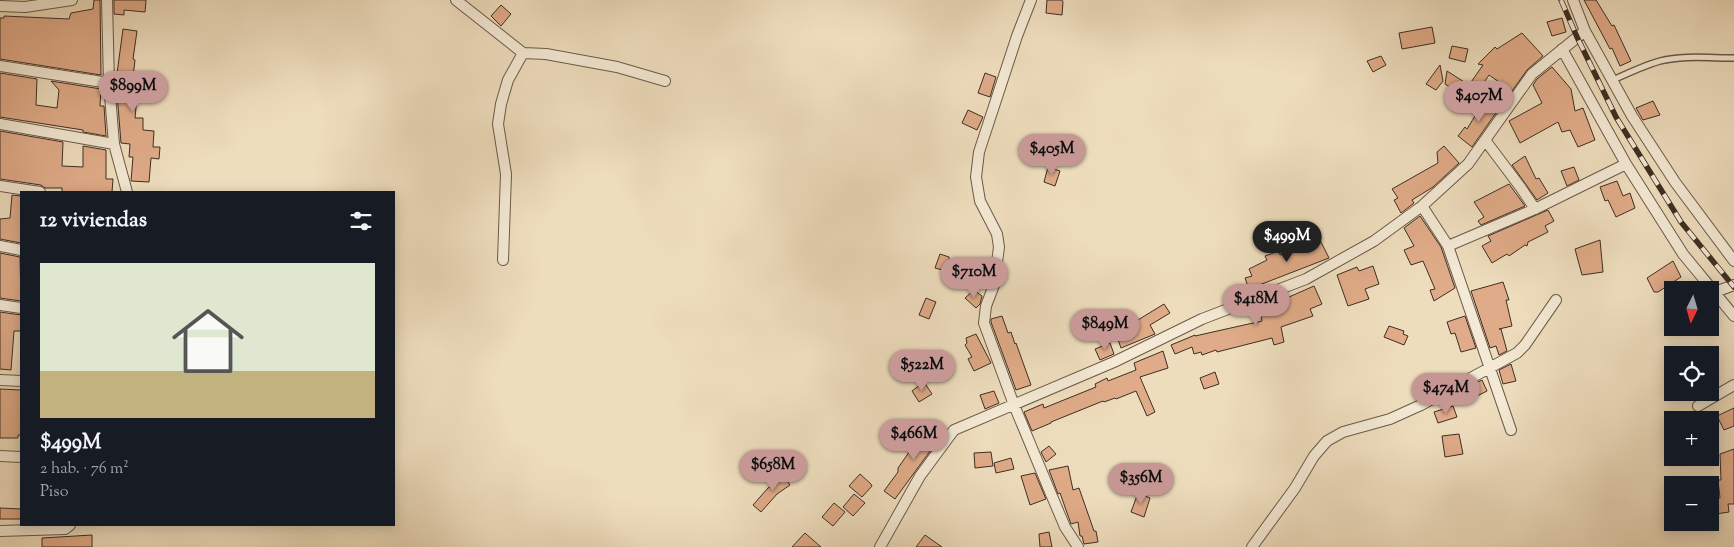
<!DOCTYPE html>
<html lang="es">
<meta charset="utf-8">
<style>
:root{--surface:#171b24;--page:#242831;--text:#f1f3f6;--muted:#9ea1a6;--line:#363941;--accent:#c59692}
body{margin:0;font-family:"Sorts Mill Goudy",serif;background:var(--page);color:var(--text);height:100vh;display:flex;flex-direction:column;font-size:19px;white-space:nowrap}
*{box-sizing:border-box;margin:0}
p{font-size:16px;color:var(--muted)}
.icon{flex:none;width:28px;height:28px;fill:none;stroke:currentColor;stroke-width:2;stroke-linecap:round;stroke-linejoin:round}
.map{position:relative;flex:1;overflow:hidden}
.drawer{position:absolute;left:20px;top:191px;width:375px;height:335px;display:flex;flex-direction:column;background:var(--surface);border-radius:0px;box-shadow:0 2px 12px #0003}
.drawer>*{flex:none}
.needle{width:32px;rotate:185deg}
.buttons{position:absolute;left:1664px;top:281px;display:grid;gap:10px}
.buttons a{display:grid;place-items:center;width:55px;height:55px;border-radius:0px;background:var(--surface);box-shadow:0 2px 12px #0003;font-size:25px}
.price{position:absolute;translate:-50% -42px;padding:0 11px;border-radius:18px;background:var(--accent);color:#111;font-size:16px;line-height:32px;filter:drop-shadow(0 1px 2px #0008)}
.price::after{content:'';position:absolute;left:50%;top:30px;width:15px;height:11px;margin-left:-8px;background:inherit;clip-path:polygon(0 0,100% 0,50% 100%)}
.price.current{background:#222;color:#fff}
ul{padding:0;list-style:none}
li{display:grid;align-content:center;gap:10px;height:265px;padding:0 20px}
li+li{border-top:1px solid var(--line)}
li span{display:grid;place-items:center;height:155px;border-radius:0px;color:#555}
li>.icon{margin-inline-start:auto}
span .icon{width:90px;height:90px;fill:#fffc;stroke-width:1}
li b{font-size:21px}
h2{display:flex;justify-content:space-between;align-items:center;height:60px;padding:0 20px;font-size:21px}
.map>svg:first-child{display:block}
</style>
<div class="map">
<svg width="1734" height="547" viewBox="0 0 1734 547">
<rect width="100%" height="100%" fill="#eeddbd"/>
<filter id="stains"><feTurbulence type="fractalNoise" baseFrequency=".004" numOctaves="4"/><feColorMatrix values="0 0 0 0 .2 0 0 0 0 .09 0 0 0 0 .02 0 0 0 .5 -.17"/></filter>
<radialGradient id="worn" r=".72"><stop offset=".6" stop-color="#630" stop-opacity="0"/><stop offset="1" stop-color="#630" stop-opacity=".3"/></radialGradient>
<path fill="#e0ab88" stroke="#3e2e23" d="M94,0H100L101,75L0,59V18H4V16L69,19L71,13L93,9Z
M114,0H146L145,12L124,10V15L114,14Z
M1047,0H1062L1063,2L1062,15L1046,13Z
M1584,0H1596L1612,26L1614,25L1631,61L1620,66L1612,48L1610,49Z
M501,5L511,14L501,26L491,16Z
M1562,18L1566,32L1552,36L1547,22Z
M1432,27L1435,43L1402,49L1399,33Z
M123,29L137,31L133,59L135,60L133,77H139L135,118H143V130L154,131L153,147H160L159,159L151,158L149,182L131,181L133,157H129L130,144L121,143L116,81Z
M1522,33L1543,56L1527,70L1512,91L1489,75L1473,99H1467L1445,84L1447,71L1469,85L1483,65L1478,64L1495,47L1497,49Z
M1452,46L1468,49L1465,62L1449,58Z
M1381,56L1386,65L1373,72L1367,61Z
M1440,65L1443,81L1436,90L1426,84Z
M1552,67L1571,89L1575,111L1583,108L1595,140L1578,147L1570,130L1562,132L1558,122L1520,143L1509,121L1542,103L1533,85L1537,79Z
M0,73L37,79L36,105L57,108L59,90L51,81L101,89L100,106H104L106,136L83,132V130L0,117Z
M985,73L996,77L990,97L978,93Z
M1486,98L1500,107L1472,147L1458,136L1465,127L1467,129Z
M1653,101L1660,115L1643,120L1636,108Z
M968,110L983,117L977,130L962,123Z
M0,131L63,142L62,166L83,167V146L106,150V179H113L112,192H62V188H45L41,185L0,179Z
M1444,146L1459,163L1433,187L1412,200L1414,203L1401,213L1394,200L1398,198L1392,189L1438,163L1437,152Z
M1525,156L1536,179L1539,178L1548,193L1537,200L1512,165Z
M1048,167L1060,171L1055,186L1044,182Z
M1574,167L1579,180L1567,186L1561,171Z
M1617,181L1623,196L1630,193L1635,208L1616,217L1608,200L1605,201L1600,187Z
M1509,184L1525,206L1481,225L1478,221L1484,217L1474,202Z
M12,195L21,196V243L0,239V219L10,218Z
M1548,210L1554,221L1545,226L1548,232L1528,242L1527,246L1525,245L1509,256L1507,254L1492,263L1482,246L1491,241L1488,236Z
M1420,216L1441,247L1455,288L1434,301L1430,290L1435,289L1423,261L1411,265L1404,250L1414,246L1404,228Z
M1319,238L1329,258L1249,289L1245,278L1252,276L1249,269L1267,260L1265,256L1279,251L1280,255Z
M1600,240L1603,272L1582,275L1575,249Z
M0,253L20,257L21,301L0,298Z
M940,254L949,257V272L935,268Z
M1673,261L1681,277L1658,292H1654L1647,278Z
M1373,266L1379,284L1365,289L1369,299L1348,306L1337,275L1357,267L1359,271Z
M1503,282L1509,300H1506L1512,326L1499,329H1501L1507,351L1499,355L1496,346L1490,348L1471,291Z
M1314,286L1322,304L1310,309L1313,316L1281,327L1284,342L1274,345L1272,338L1217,352L1216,350L1202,355L1201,352L1194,354L1192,347L1175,354L1171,345L1195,335V336L1262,321L1260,313L1277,309L1274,300L1288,295L1289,297Z
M974,290L982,296L980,304L976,308L965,298Z
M926,298L936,302L929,319L919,315Z
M1164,304L1170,313L1150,325L1155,334L1121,348L1117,337L1137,329L1133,323Z
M0,312L21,315V331H14L11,370L0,369Z
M1002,316L1008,333L1011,332L1015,344L1016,343L1031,385L1016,390L991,322V319Z
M1465,316L1476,348L1461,352L1455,333L1451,334L1447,322Z
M1389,326L1404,331L1403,334L1408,336L1404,345L1384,337Z
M976,334L991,363L974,371L968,359L972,357L965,345L967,343L966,338Z
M1110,343L1114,354L1100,360L1095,349Z
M1163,351L1168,368L1140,377L1155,412L1147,416L1136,391L1116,399L1115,398L1104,402L1103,401L1051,422V423L1032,431L1024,412L1043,404L1044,408L1096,387L1095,384L1107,378L1108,381L1136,370L1134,363Z
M1511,364L1516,381L1503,384L1499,370Z
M1215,372L1219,384L1204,389L1200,378Z
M1482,380L1487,391L1475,397L1470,386Z
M924,382L932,394L919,402L912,391Z
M0,389L21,390V435H18V438H0Z
M994,391L999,403L985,409L980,395Z
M1453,406L1457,417L1438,423L1434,412Z
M1734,408V426L1724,430L1717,416Z
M932,424L944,432L895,499L884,491L898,472V468L919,438H922Z
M1459,434L1463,454L1445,457L1442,436Z
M1049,446L1056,454L1046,462L1041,452Z
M1734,449V504H1728L1729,512L1716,514L1715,498H1720L1718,480H1721L1720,454Z
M991,452L993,466L975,468L974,453Z
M1011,458L1014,469L996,473L994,463Z
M1068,466L1073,490L1079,488L1094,531H1096L1098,542L1084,544L1082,536H1080L1078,522L1071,524L1060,493L1058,494L1049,470Z
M792,472L795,475L788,482L790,485L777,494L761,512L753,505L768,488Z
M1035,473L1046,499L1030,505L1021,476Z
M860,474L871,484L872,486L862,497L849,486Z
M1138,493L1150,498L1144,517L1131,512Z
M854,494L865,503L853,516L843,507Z
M834,503L845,512L833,526L822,517Z
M0,508L21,509V519H0Z
M1049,532L1052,547H1040L1039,534Z
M805,533L821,547H792Z
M92,535V547H42V538Z
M925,535L942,547H916Z"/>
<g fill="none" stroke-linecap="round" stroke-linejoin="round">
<g stroke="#6a5a4a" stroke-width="8">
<path id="lane" d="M1613,80C1628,73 1643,66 1660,61C1683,55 1710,58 1734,58"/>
</g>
<g stroke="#6a5a4a" stroke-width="12">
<path id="street" d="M107,0L109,83L114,144L127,192
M456,0L523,53L546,54L617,67L665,81
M1031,0L1017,36L979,152L976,177L980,201L997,234L999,247L994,285L986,306L984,323L1014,405L1051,494L1065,527L1078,547
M1573,0L1585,31
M0,6L25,7L72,0
M1562,49L1626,164L1683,254L1734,316
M0,66L109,83
M0,124L114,144
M1485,140L1521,188L1535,209
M0,186L40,192
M1422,206L1448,246L1511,430
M0,246L21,250
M1448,246L1535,209L1626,164
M503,260L506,174L498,124L501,104L508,80L523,53
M1715,292L1734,285
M0,305L21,308
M0,380L21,381
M1698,406L1734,385
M0,456L21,457
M0,531L65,529L70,525
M880,547L920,476L954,430L1114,362L1202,319L1306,279L1374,241L1422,206L1468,164L1532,74L1585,31L1632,116L1675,182L1734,261
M1252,547L1295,488L1314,456L1327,441L1343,432L1390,419L1421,405L1517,353L1525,345L1556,300"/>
</g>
<use href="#lane" stroke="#f4e9d4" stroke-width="5"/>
<use href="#street" stroke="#f4e9d4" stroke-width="10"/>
<g stroke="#3e2e23" stroke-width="5.5">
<path id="rail" d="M1561,0L1577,37L1616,117L1681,222L1734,287"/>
</g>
<use href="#rail" stroke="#f4e9d4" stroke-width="4" stroke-dasharray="11" stroke-linecap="butt"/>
</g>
<rect width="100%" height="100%" filter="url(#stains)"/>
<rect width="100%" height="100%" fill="url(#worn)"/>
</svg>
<div class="buttons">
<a><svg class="needle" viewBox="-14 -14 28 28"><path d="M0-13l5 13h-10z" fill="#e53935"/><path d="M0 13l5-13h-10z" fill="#9ea1a6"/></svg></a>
<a><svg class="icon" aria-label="locate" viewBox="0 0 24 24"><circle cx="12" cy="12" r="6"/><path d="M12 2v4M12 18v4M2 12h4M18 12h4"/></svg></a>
<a>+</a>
<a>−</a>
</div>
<b class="price" style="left:133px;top:113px">$899M</b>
<b class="price" style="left:1479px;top:123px">$407M</b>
<b class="price" style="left:1052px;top:176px">$405M</b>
<b class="price current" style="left:1287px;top:263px">$499M</b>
<b class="price" style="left:974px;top:299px">$710M</b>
<b class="price" style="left:1256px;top:326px">$418M</b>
<b class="price" style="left:1105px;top:351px">$849M</b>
<b class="price" style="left:922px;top:392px">$522M</b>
<b class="price" style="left:1446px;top:415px">$474M</b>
<b class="price" style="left:914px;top:461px">$466M</b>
<b class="price" style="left:773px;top:492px">$658M</b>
<b class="price" style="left:1141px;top:505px">$356M</b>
<section class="drawer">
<h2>12 viviendas<svg class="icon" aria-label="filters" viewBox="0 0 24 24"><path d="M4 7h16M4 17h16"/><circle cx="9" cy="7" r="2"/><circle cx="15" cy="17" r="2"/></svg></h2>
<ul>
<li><span style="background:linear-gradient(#dfe7d0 70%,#c2b280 0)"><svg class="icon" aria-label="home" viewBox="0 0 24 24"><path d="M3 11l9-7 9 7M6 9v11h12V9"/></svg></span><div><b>$499M</b><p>2 hab. · 76 m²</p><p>Piso</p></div></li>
</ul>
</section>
</div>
